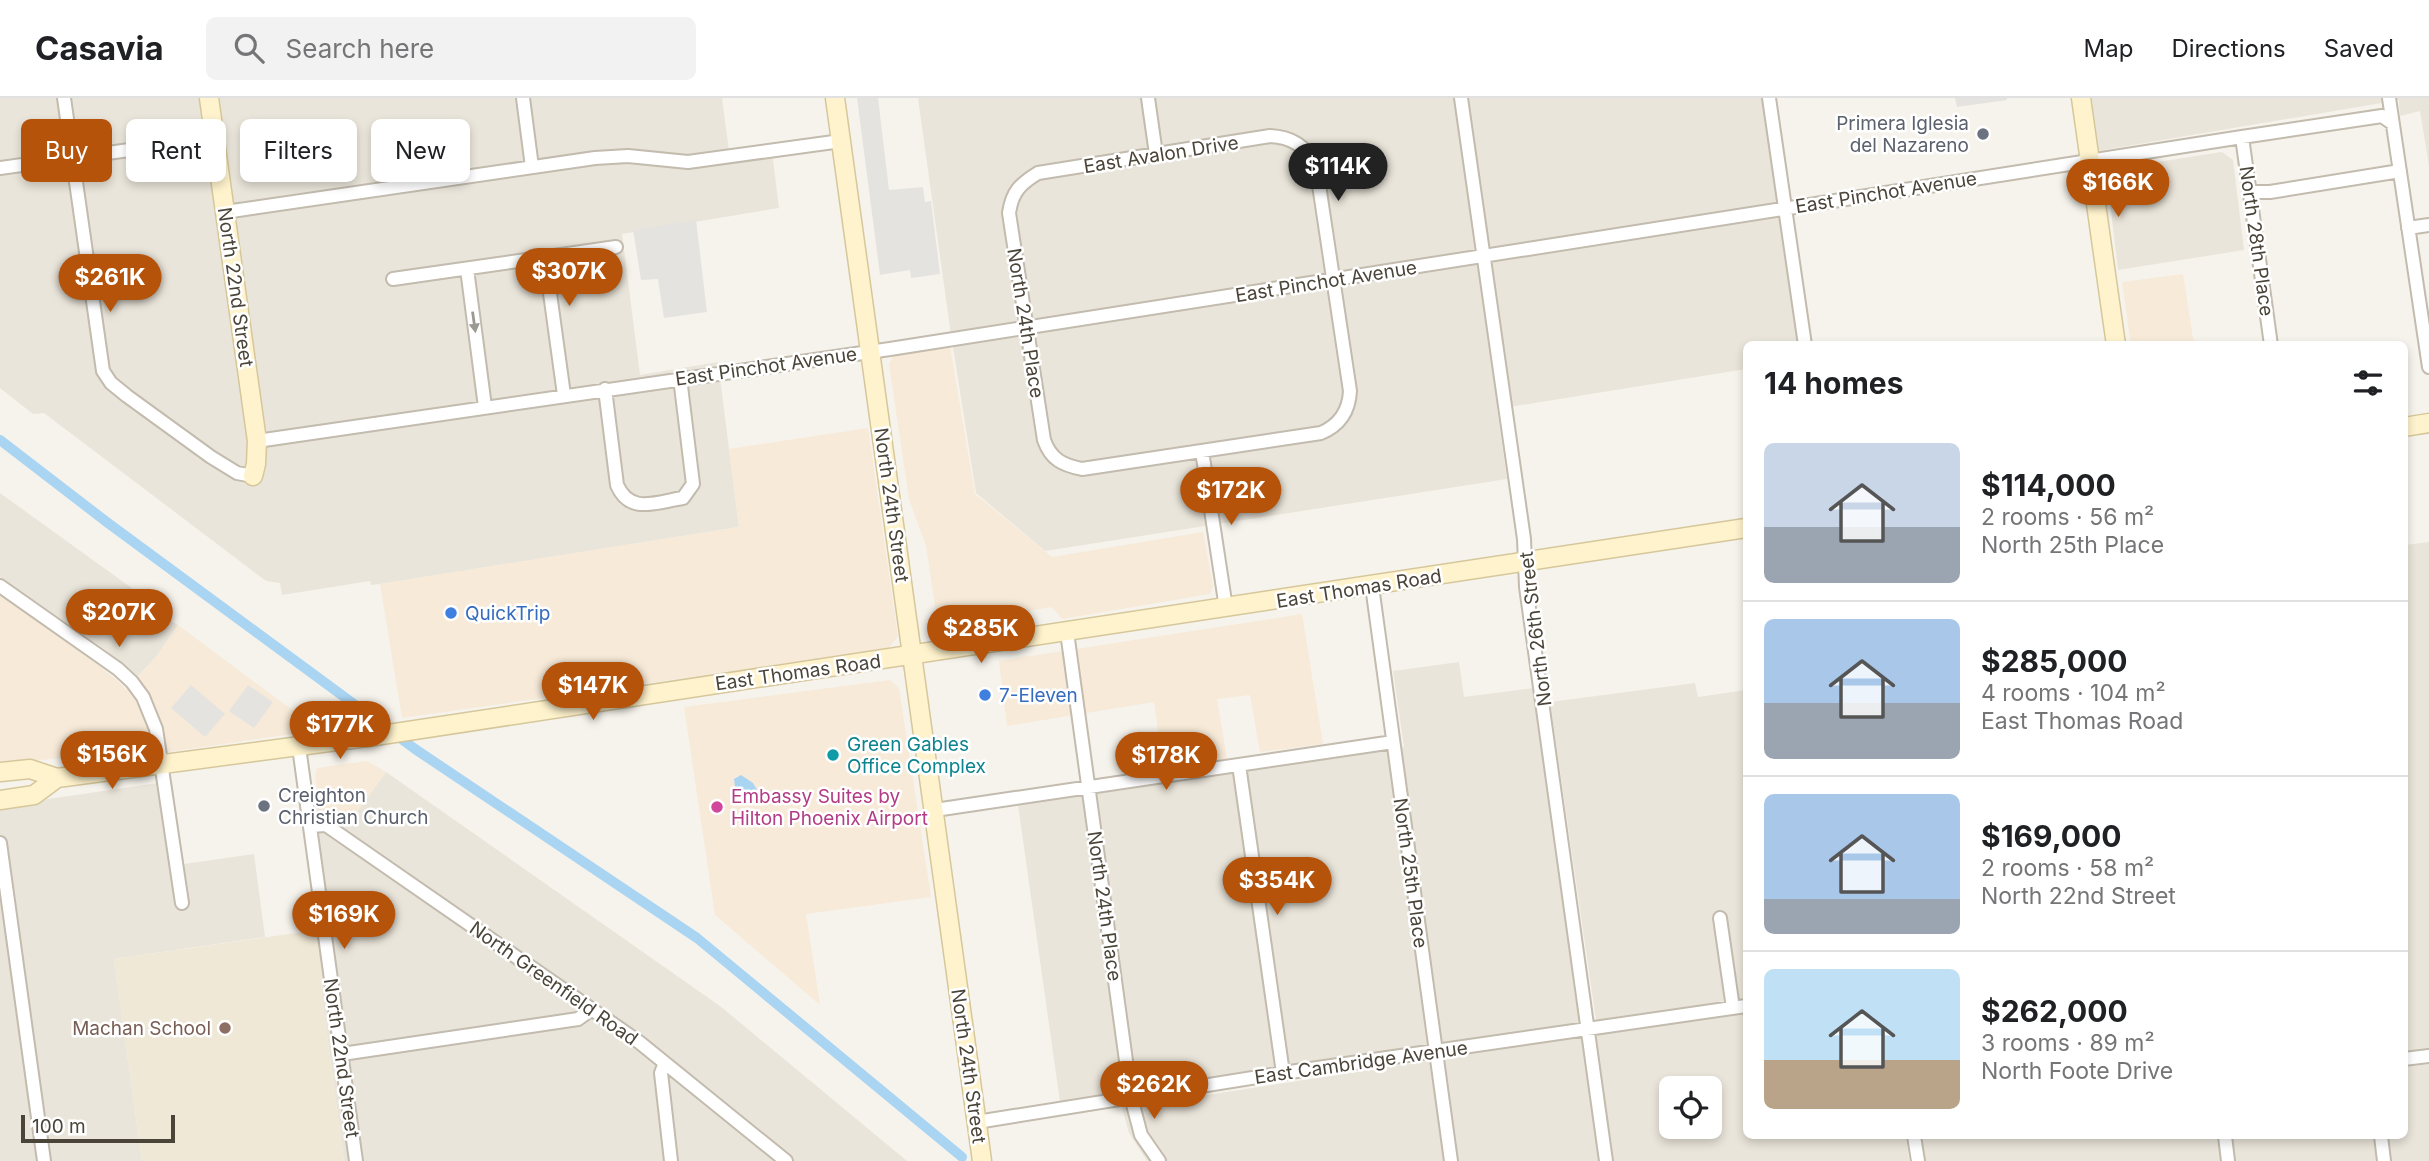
<!DOCTYPE html>
<meta charset="utf-8">
<style>
:root{--surface:#fff;--page:#f2f2f2;--text:#202124;--muted:#757577;--line:#e0e0e0;--accent:#b45309}
body{margin:0;font-family:Inter,sans-serif;background:var(--page);color:var(--text);height:100vh;display:flex;flex-direction:column;font-size:26px;white-space:nowrap}
*{box-sizing:border-box;margin:0}
p{font-size:23px;color:var(--muted)}
.icon{flex:none;width:38px;height:38px;fill:none;stroke:currentColor;stroke-width:2;stroke-linecap:round;stroke-linejoin:round}
.map{position:relative;flex:1;overflow:hidden}
.details{position:absolute;left:1743px;top:243px;width:665px;height:798px;display:flex;flex-direction:column;background:var(--surface);border-radius:10px;box-shadow:0 4px 10px #0003}
.details>*{flex:none}
.hud{position:absolute;left:21px;top:21px;width:665px;height:63px;display:flex;gap:14px}
.buttons{position:absolute;left:1659px;top:978px;display:grid;gap:14px}
.buttons a{display:grid;place-items:center;width:63px;height:63px;border-radius:10px;background:var(--surface);box-shadow:0 4px 10px #0003;font-size:35px}
.scale{position:absolute;left:21px;bottom:18px;width:154px;box-sizing:border-box;padding-left:7px;border:4px solid #4b4439;border-top:0;font-size:19px;line-height:24px;white-space:nowrap;color:#4b4439;-webkit-text-stroke:5px #fff;paint-order:stroke}
.price{position:absolute;translate:-50% -60px;padding:0 16px;border-radius:24px;background:var(--accent);color:#fff;font-size:23px;line-height:46px;filter:drop-shadow(0 2px 4px #0008)}
.price::after{content:'';position:absolute;left:50%;top:42px;width:21px;height:16px;margin-left:-10px;background:inherit;clip-path:polygon(0 0,100% 0,50% 100%)}
.price.on{background:#222;color:#fff}
ul{padding:0;list-style:none}
li{display:flex;align-items:center;gap:21px;height:175px;padding:0 21px}
li+li{border-top:2px solid var(--line)}
li span{display:grid;place-items:center;flex:none;width:196px;height:140px;border-radius:10px;color:#555}
li>.icon{margin-inline-start:auto}
span .icon{width:84px;height:84px;fill:#fffc;stroke-width:1}
li b{font-size:30px}
h2{display:flex;justify-content:space-between;align-items:center;height:84px;padding:0 21px;font-size:30px}
.pill{padding:0 24px;border-radius:10px;background:var(--surface);box-shadow:0 4px 10px #0003;font-size:24px;line-height:63px}
.pill.on{background:var(--accent);color:#fff}
header{display:flex;align-items:center;gap:42px;box-sizing:border-box;height:98px;padding:0 35px;background:var(--surface);border-bottom:2px solid var(--line)}
header strong{font-size:33px}
nav{display:flex;gap:38px;margin-inline-start:auto;font-size:24px}
.search{width:490px;height:63px;background:var(--page);display:flex;align-items:center;gap:18px;box-sizing:border-box;padding:0 24px;border-radius:10px;color:var(--muted);font-size:26px}
.map>svg:first-child{display:block}
</style>
<header>
<strong>Casavia</strong>
<div class="search"><svg class="icon" aria-label="search" viewBox="0 0 24 24"><circle cx="10" cy="10" r="6"/><path d="M15 15l6 6"/></svg>Search here</div>
<nav><a>Map</a><a>Directions</a><a>Saved</a></nav>
</header>
<div class="map">
<svg width="2429" height="1063" viewBox="0 0 2429 1063">
<rect width="100%" height="100%" fill="#f6f3ec"/>
<path fill="#eae5da" fill-rule="evenodd" d="M0,0H722L729,53L771,46L779,110L622,136L640,277L718,264L739,429L380,486L371,487L370,483L282,497L280,485L266,483L44,315L33,316L0,290Z
M918,0H1762L1798,247H1746V271L1497,311L1507,381L1045,453L976,395L950,230Z
M2090,0H2429V68L2420,13L2400,18L2399,2L2098,53Z
M2222,54L2233,62L2244,152L2118,172L2107,79L2112,71Z
M0,395L140,496L154,499L169,511V522L178,527L156,559L137,579L107,553L0,479Z
M2429,444V951L2405,954V447Z
M1459,564L1464,599L1534,590L1583,938L1746,915V1038H1906L1909,1063H1147L1129,1035L1122,1010L1427,963V948L1060,1004L1018,707L1404,649L1393,573ZM1671,990H1710V1029H1671Z
M1695,585L1698,599L1746,592V900L1596,922L1550,604Z
M386,674L720,908L907,1063H344L321,892L324,877L300,714L320,710L346,729Z
M172,683L184,766L254,756L265,839L114,861L142,1063H0V708Z
M2429,966V1063H1924L1921,1041L1941,1038H2404L2405,969Z"/>
<path fill="#f7ead8" d="M2183,176L2194,247H2131L2122,184Z
M950,248L975,396L1052,459L1203,434L1213,489L1210,496L1062,521L1052,509L938,528L926,448L909,401L889,266L894,257Z
M868,330L898,538L888,551L402,620L380,486L739,429L729,351Z
M0,497L81,554L117,582L126,592L156,559L178,527L312,627L313,633L169,654L143,652L0,666Z
M1302,516L1323,646L1260,654L1250,597L1217,601L1227,661L1163,670L1154,604L1007,628L999,563Z
M890,582L899,590L931,799L806,816L820,907L715,817L684,609Z
M367,663L386,674L346,729L320,710L315,678L317,670Z"/>
<path fill="#efe8d6" d="M317,832L324,878L321,892L344,1063H142L114,861Z"/>
<path fill="#e5e3e0" d="M857,0H878L889,92L923,89L925,104L931,103L940,176L911,180L910,172L880,177Z
M1955,0H2007V2L1957,9Z
M696,122L707,214L664,220L658,181L641,182L633,132Z
M191,587L225,616L205,639L171,610Z
M248,587L273,604L254,630L229,613Z"/>
<path fill="#a9d4f2" d="M741,677L753,685L757,692L755,696L744,695L735,689L734,681Z"/>
<g fill="none" stroke-linecap="round" stroke-linejoin="round">
<path stroke="#a9d4f2" stroke-width="10" d="M0,342L108,425L415,651L697,840L962,1059"/>
<g stroke="#c2bbae" stroke-width="16">
<path id="street" d="M64,0L103,273L111,285L127,298L211,359L237,375L253,378
M523,0L532,69
M1148,0L1156,56
M1461,0L1524,441L1526,489L1606,1063
M1769,0L1805,247
M2389,0L2429,269
M1270,38C1292,39 1305,48 1316,67L1350,293C1349,313 1340,327 1321,335L1082,371C1063,367 1051,362 1044,342L1009,115C1012,94 1020,86 1038,75Z
M2242,39L2271,247
M0,70L215,40
M2251,94H2270L2400,73
M225,114L595,60L628,58L688,64L841,43
M2408,130L2429,127
M545,159L564,297
M467,171L485,309
M393,181L616,149
M605,291L617,387C630,417 656,404 683,400L693,386L680,280
M257,343L890,251L2242,39L2382,18L2392,25
M1202,353L1226,510
M0,488L118,571L132,584L143,599L156,631L182,805
M1372,488L1451,1063
M1067,534L1131,999L1141,1037L1159,1063
M299,649L356,1063
M1239,667L1283,975
M935,712L1393,644
M310,728L326,727L639,944L786,1063
M0,745L44,1063
M1720,820L1733,910
M342,956L578,921L592,911
M2404,961L2429,958
M665,965L661,975L671,1063
M977,1024L1283,975L1746,908
M1914,1038L1918,1063
M2225,1038L2228,1063
M2381,1038L2384,1063"/>
</g>
<g stroke="#d6c79b" stroke-width="21">
<path id="secondary" d="M209,0L257,343L256,366L253,378
M835,0L982,1063
M2081,0L2116,247
M2404,329L2429,325
M0,674L30,671L57,680L375,638L1746,430
M0,702L34,697L57,680"/>
</g>
<use href="#street" stroke="#fff" stroke-width="12"/>
<use href="#secondary" stroke="#fff3cd" stroke-width="18"/>
</g>
<defs><path id="oneway-solid" d="M-6-.8H1V-3.2L6.5 0L1 3.2V.8H-6Z" transform="scale(1.75)"/></defs>
<use fill="#9c9892" href="#oneway-solid" transform="translate(474 224) rotate(82)"/>
<g fill="#6b7280" stroke="#fff" stroke-width="2.5">
<circle cx="1983" cy="36" r="7"/>
<circle cx="264" cy="708" r="7"/>
</g>
<g fill="#3f7fe0" stroke="#fff" stroke-width="2.5">
<circle cx="451" cy="515" r="7"/>
<circle cx="985" cy="597" r="7"/>
</g>
<circle fill="#0f9aa8" stroke="#fff" stroke-width="2.5" cx="833" cy="657" r="7"/>
<circle fill="#d1479c" stroke="#fff" stroke-width="2.5" cx="717" cy="709" r="7"/>
<circle fill="#8d6e63" stroke="#fff" stroke-width="2.5" cx="225" cy="930" r="7"/>
<g text-anchor="middle" stroke-width="5" stroke-linejoin="round" paint-order="stroke">
<g font-size="19" fill="#5b616d" stroke="#fff" text-anchor="end">
<text x="1969" y="32">Primera Iglesia<tspan x="1969" dy="22">del Nazareno</tspan></text>
<text x="278" y="704" text-anchor="start">Creighton<tspan x="278" dy="22">Christian Church</tspan></text>
</g>
<g font-size="19" fill="#4b4439" stroke="#fff">
<text transform="translate(1161 56) rotate(-9)" y="7">East Avalon Drive</text>
<text transform="translate(1886 94) rotate(-9)" y="7">East Pinchot Avenue</text>
<text transform="translate(2257 143) rotate(82)" y="7">North 28th Place</text>
<text transform="translate(1326 183) rotate(-9)" y="7">East Pinchot Avenue</text>
<text transform="translate(236 189) rotate(82)" y="7">North 22nd Street</text>
<text transform="translate(1026 225) rotate(81)" y="7">North 24th Place</text>
<text transform="translate(766 268) rotate(-8)" y="7">East Pinchot Avenue</text>
<text transform="translate(892 407) rotate(82)" y="7">North 24th Street</text>
<text transform="translate(1359 490) rotate(-9)" y="7">East Thomas Road</text>
<text transform="translate(1535 531) rotate(-97)" y="7">North 26th Street</text>
<text transform="translate(798 574) rotate(-8)" y="7">East Thomas Road</text>
<text transform="translate(1411 775) rotate(82)" y="7">North 25th Place</text>
<text transform="translate(1105 808) rotate(82)" y="7">North 24th Place</text>
<text transform="translate(554 885) rotate(35)" y="7">North Greenfield Road</text>
<text transform="translate(342 960) rotate(82)" y="7">North 22nd Street</text>
<text transform="translate(1361 964) rotate(-8)" y="7">East Cambridge Avenue</text>
<text transform="translate(969 968) rotate(82)" y="7">North 24th Street</text>
</g>
<g font-size="19" fill="#366cbe" stroke="#fff" text-anchor="start">
<text x="465" y="522">QuickTrip</text>
<text x="999" y="604">7-Eleven</text>
</g>
<g font-size="19" fill="#0d838f" stroke="#fff" text-anchor="start">
<text x="847" y="653">Green Gables<tspan x="847" dy="22">Office Complex</tspan></text>
</g>
<g font-size="19" fill="#b23c85" stroke="#fff" text-anchor="start">
<text x="731" y="705">Embassy Suites by<tspan x="731" dy="22">Hilton Phoenix Airport</tspan></text>
</g>
<g font-size="19" fill="#785e54" stroke="#fff" text-anchor="end">
<text x="211" y="937">Machan School</text>
</g>
</g>
</svg>
<div class="buttons">
<a><svg class="icon" aria-label="locate" viewBox="0 0 24 24"><circle cx="12" cy="12" r="6"/><path d="M12 2v4M12 18v4M2 12h4M18 12h4"/></svg></a>
</div>
<div class="scale">100 m</div>
<b class="price on" style="left:1338px;top:105px">$114K</b>
<b class="price" style="left:2118px;top:121px">$166K</b>
<b class="price" style="left:569px;top:210px">$307K</b>
<b class="price" style="left:110px;top:216px">$261K</b>
<b class="price" style="left:1231px;top:429px">$172K</b>
<b class="price" style="left:119px;top:551px">$207K</b>
<b class="price" style="left:981px;top:567px">$285K</b>
<b class="price" style="left:593px;top:624px">$147K</b>
<b class="price" style="left:340px;top:663px">$177K</b>
<b class="price" style="left:112px;top:693px">$156K</b>
<b class="price" style="left:1166px;top:694px">$178K</b>
<b class="price" style="left:1277px;top:819px">$354K</b>
<b class="price" style="left:344px;top:853px">$169K</b>
<b class="price" style="left:1154px;top:1023px">$262K</b>
<div class="hud">
<a class="pill on">Buy</a>
<a class="pill">Rent</a>
<a class="pill">Filters</a>
<a class="pill">New</a>
</div>
<section class="details">
<h2>14 homes<svg class="icon" aria-label="filters" viewBox="0 0 24 24"><path d="M4 7h16M4 17h16"/><circle cx="9" cy="7" r="2"/><circle cx="15" cy="17" r="2"/></svg></h2>
<ul>
<li><span style="background:linear-gradient(#c9d6e8 60%,#9aa5b1 0)"><svg class="icon" aria-label="home" viewBox="0 0 24 24"><path d="M3 11l9-7 9 7M6 9v11h12V9"/></svg></span><div><b>$114,000</b><p>2 rooms · 56 m²</p><p>North 25th Place</p></div></li>
<li><span style="background:linear-gradient(#a9c7e8 60%,#9aa5b1 0)"><svg class="icon" aria-label="home" viewBox="0 0 24 24"><path d="M3 11l9-7 9 7M6 9v11h12V9"/></svg></span><div><b>$285,000</b><p>4 rooms · 104 m²</p><p>East Thomas Road</p></div></li>
<li><span style="background:linear-gradient(#a9c7e8 75%,#9aa5b1 0)"><svg class="icon" aria-label="home" viewBox="0 0 24 24"><path d="M3 11l9-7 9 7M6 9v11h12V9"/></svg></span><div><b>$169,000</b><p>2 rooms · 58 m²</p><p>North 22nd Street</p></div></li>
<li><span style="background:linear-gradient(#bfe0f5 65%,#b9a48a 0)"><svg class="icon" aria-label="home" viewBox="0 0 24 24"><path d="M3 11l9-7 9 7M6 9v11h12V9"/></svg></span><div><b>$262,000</b><p>3 rooms · 89 m²</p><p>North Foote Drive</p></div></li>
</ul>
</section>
</div>
